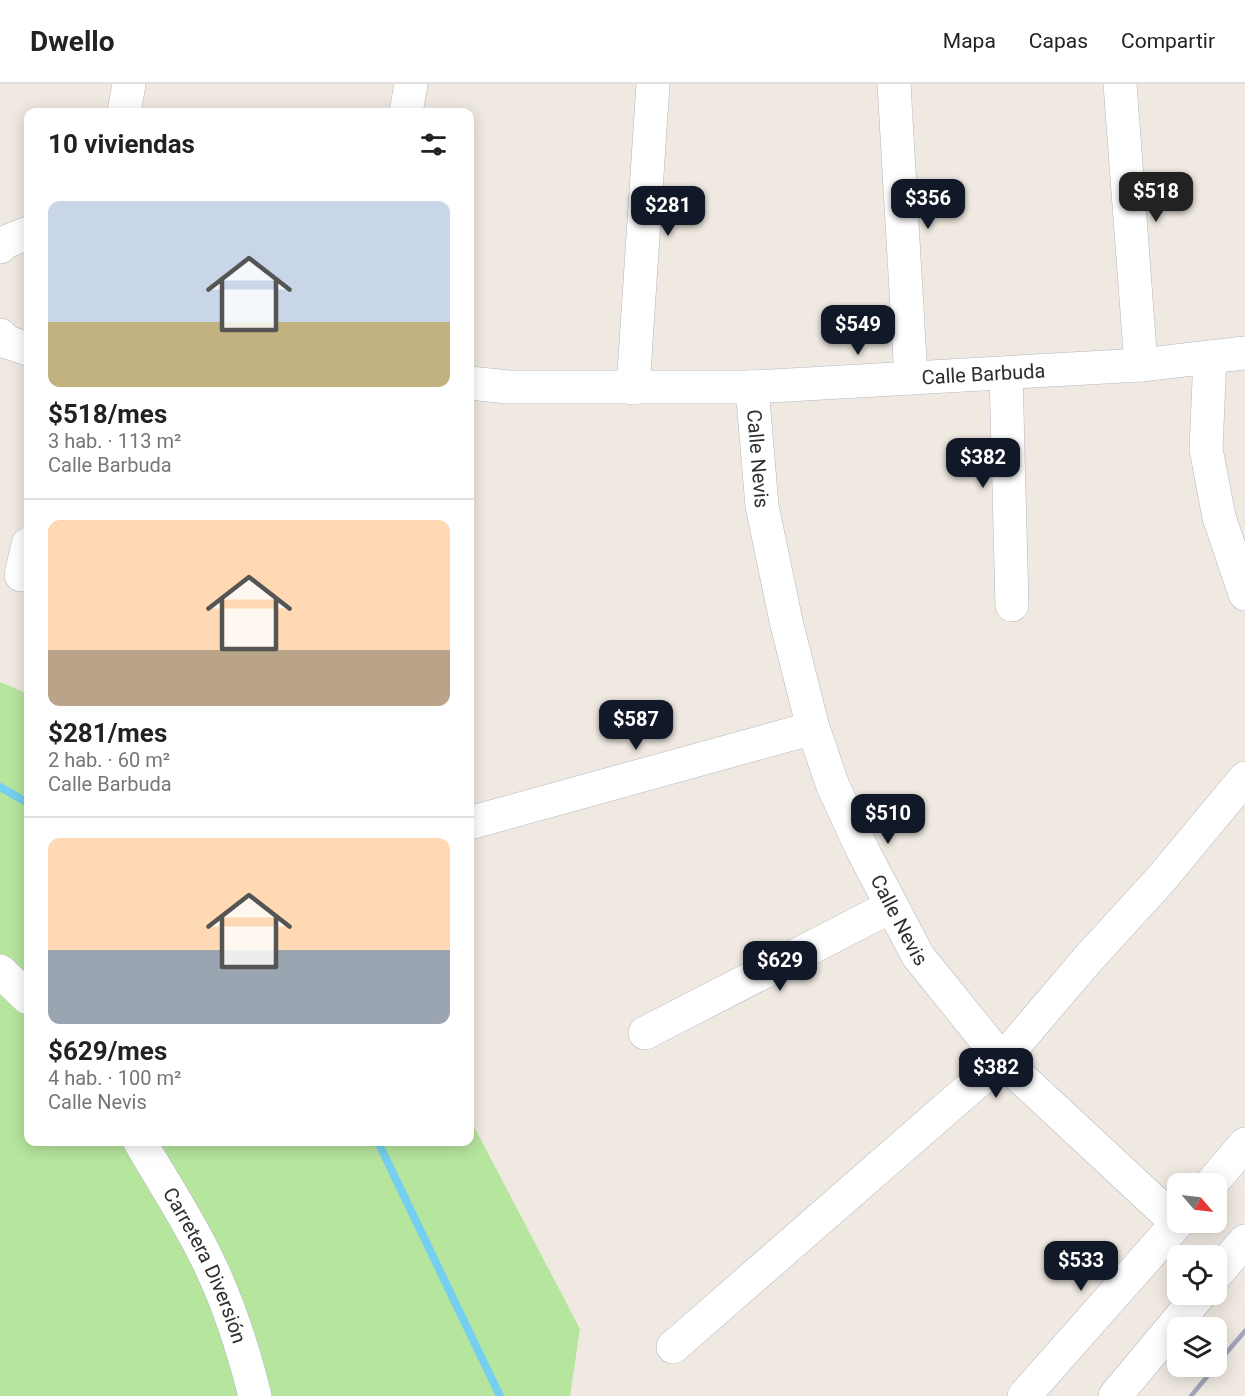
<!DOCTYPE html>
<html lang="es">
<meta charset="utf-8">
<style>
:root{--surface:#fff;--page:#f6f6f6;--text:#222;--muted:#767676;--line:#e0e0e0;--accent:#111827}
body{margin:0;font-family:Roboto,sans-serif;background:var(--page);color:var(--text);height:100vh;display:flex;flex-direction:column;font-size:22px;white-space:nowrap}
*{box-sizing:border-box;margin:0}
p{font-size:20px;color:var(--muted)}
.icon{flex:none;width:33px;height:33px;fill:none;stroke:currentColor;stroke-width:2;stroke-linecap:round;stroke-linejoin:round}
.map{position:relative;flex:1;overflow:hidden}
.side{position:absolute;left:24px;top:24px;width:450px;height:1038px;display:flex;flex-direction:column;background:var(--surface);border-radius:12px;box-shadow:0 3px 15px #0003}
.side>*{flex:none}
.needle{width:39px;rotate:118deg}
.tools{position:absolute;left:1167px;top:1089px;display:grid;gap:12px}
.tools a{display:grid;place-items:center;width:60px;height:60px;border-radius:12px;background:var(--surface);box-shadow:0 3px 15px #0003;font-size:30px}
.price{position:absolute;translate:-50% -51px;padding:0 14px;border-radius:12px;background:var(--accent);color:#fff;font-size:20px;line-height:39px;filter:drop-shadow(0 2px 3px #0008)}
.price::after{content:'';position:absolute;left:50%;top:36px;width:18px;height:14px;margin-left:-9px;background:inherit;clip-path:polygon(0 0,100% 0,50% 100%)}
.price.active{background:#222;color:#fff}
ul{padding:0;list-style:none}
li{display:grid;align-content:center;gap:12px;height:318px;padding:0 24px}
li+li{border-top:2px solid var(--line)}
li span{display:grid;place-items:center;height:186px;border-radius:12px;color:#555}
li>.icon{margin-inline-start:auto}
span .icon{width:108px;height:108px;fill:#fffc;stroke-width:1}
li b{font-size:26px}
h2{display:flex;justify-content:space-between;align-items:center;height:72px;padding:0 24px;font-size:26px}
header{display:flex;align-items:center;gap:36px;box-sizing:border-box;height:84px;padding:0 30px;background:var(--surface);border-bottom:2px solid var(--line)}
header strong{font-size:28px}
nav{display:flex;gap:33px;margin-inline-start:auto;font-size:21px}
.map>svg:first-child{display:block}
</style>
<header>
<strong>Dwello</strong>
<nav><a>Mapa</a><a>Capas</a><a>Compartir</a></nav>
</header>
<div class="map">
<svg width="1245" height="1312" viewBox="0 0 1245 1312">
<rect width="100%" height="100%" fill="#efe9e1"/>
<path fill="#b6e59e" d="M0,598L28,610V1058H470V1035L580,1245L570,1312H0Z"/>
<g fill="none" stroke-linecap="round" stroke-linejoin="round">
<path stroke="#75cff0" stroke-width="8" d="M0,703L28,719
M378,1058L500,1312"/>
<g stroke="#b4b7c1" stroke-width="34">
<g id="street">
<path d="M894,0L911,294"/>
<path d="M1120,0L1141,281"/>
<path d="M124,28L129,0"/>
<path d="M406,28L411,0"/>
<path d="M0,163L3,159L28,149"/>
<path d="M0,251L7,258L28,265"/>
<path d="M1210,273L1206,365L1219,433L1245,510"/>
<path d="M1006,289L1012,521"/>
<path id="s1" d="M470,299L508,303H752L1141,281L1245,269"/>
<path id="s2" d="M752,303L762,422L786,537L813,644L833,702L863,767L918,872L1002,976L1177,1139"/>
<path d="M633,304L653,0"/>
<path d="M21,491L28,460"/>
<path d="M473,738L813,644"/>
<path d="M645,949L892,822"/>
<path d="M673,1263L1002,976L1088,875L1162,794L1245,694"/>
</g>
</g>
<g stroke="#b4b7c1" stroke-width="34">
<g id="secondary">
<path d="M0,887L28,914"/>
<path id="s3" d="M140,1058C162,1096 187,1134 206,1173C228,1217 243,1264 255,1312"/>
<path d="M1211,1100L1245,1060"/>
<path d="M1216,1190L1245,1157"/>
<path d="M1024,1312L1178,1138"/>
<path d="M1115,1312L1200,1210"/>
</g>
</g>
<use href="#street" stroke="#fff" stroke-width="33"/>
<use href="#secondary" stroke="#fff" stroke-width="33"/>
<path stroke="#a3a6b8" stroke-width="4.5" d="M1216,1281L1245,1247
M1191,1312L1216,1282"/>
</g>
<g text-anchor="middle" stroke-width="4.5" stroke-linejoin="round" paint-order="stroke">
<g font-size="20" fill="#2e2e2e" stroke="#fff">
<text dy="7" stroke="none"><textPath href="#s1" startOffset="514">Calle Barbuda</textPath></text>
<text dy="7" stroke="none"><textPath href="#s2" startOffset="72">Calle Nevis</textPath></text>
<text dy="7" stroke="none"><textPath href="#s2" startOffset="558">Calle Nevis</textPath></text>
<text dy="7" stroke="none"><textPath href="#s3" startOffset="140">Carretera Diversión</textPath></text>
</g>
</g>
</svg>
<div class="tools">
<a><svg class="needle" viewBox="-14 -14 28 28"><path d="M0-13l5 13h-10z" fill="#e53935"/><path d="M0 13l5-13h-10z" fill="#767676"/></svg></a>
<a><svg class="icon" aria-label="locate" viewBox="0 0 24 24"><circle cx="12" cy="12" r="6"/><path d="M12 2v4M12 18v4M2 12h4M18 12h4"/></svg></a>
<a><svg class="icon" aria-label="layers" viewBox="0 0 24 24"><path d="M12 4l9 5-9 5-9-5zM3 14l9 5 9-5"/></svg></a>
</div>
<b class="price active" style="left:1156px;top:139px">$518</b>
<b class="price" style="left:928px;top:146px">$356</b>
<b class="price" style="left:668px;top:153px">$281</b>
<b class="price" style="left:858px;top:272px">$549</b>
<b class="price" style="left:983px;top:405px">$382</b>
<b class="price" style="left:636px;top:667px">$587</b>
<b class="price" style="left:888px;top:761px">$510</b>
<b class="price" style="left:780px;top:908px">$629</b>
<b class="price" style="left:996px;top:1015px">$382</b>
<b class="price" style="left:1081px;top:1208px">$533</b>
<section class="side">
<h2>10 viviendas<svg class="icon" aria-label="filters" viewBox="0 0 24 24"><path d="M4 7h16M4 17h16"/><circle cx="9" cy="7" r="2"/><circle cx="15" cy="17" r="2"/></svg></h2>
<ul>
<li><span style="background:linear-gradient(#c9d6e8 65%,#c2b280 0)"><svg class="icon" aria-label="home" viewBox="0 0 24 24"><path d="M3 11l9-7 9 7M6 9v11h12V9"/></svg></span><div><b>$518/mes</b><p>3 hab. · 113 m²</p><p>Calle Barbuda</p></div></li>
<li><span style="background:linear-gradient(#ffd9b3 70%,#b9a48a 0)"><svg class="icon" aria-label="home" viewBox="0 0 24 24"><path d="M3 11l9-7 9 7M6 9v11h12V9"/></svg></span><div><b>$281/mes</b><p>2 hab. · 60 m²</p><p>Calle Barbuda</p></div></li>
<li><span style="background:linear-gradient(#ffd9b3 60%,#9aa5b1 0)"><svg class="icon" aria-label="home" viewBox="0 0 24 24"><path d="M3 11l9-7 9 7M6 9v11h12V9"/></svg></span><div><b>$629/mes</b><p>4 hab. · 100 m²</p><p>Calle Nevis</p></div></li>
</ul>
</section>
</div>
